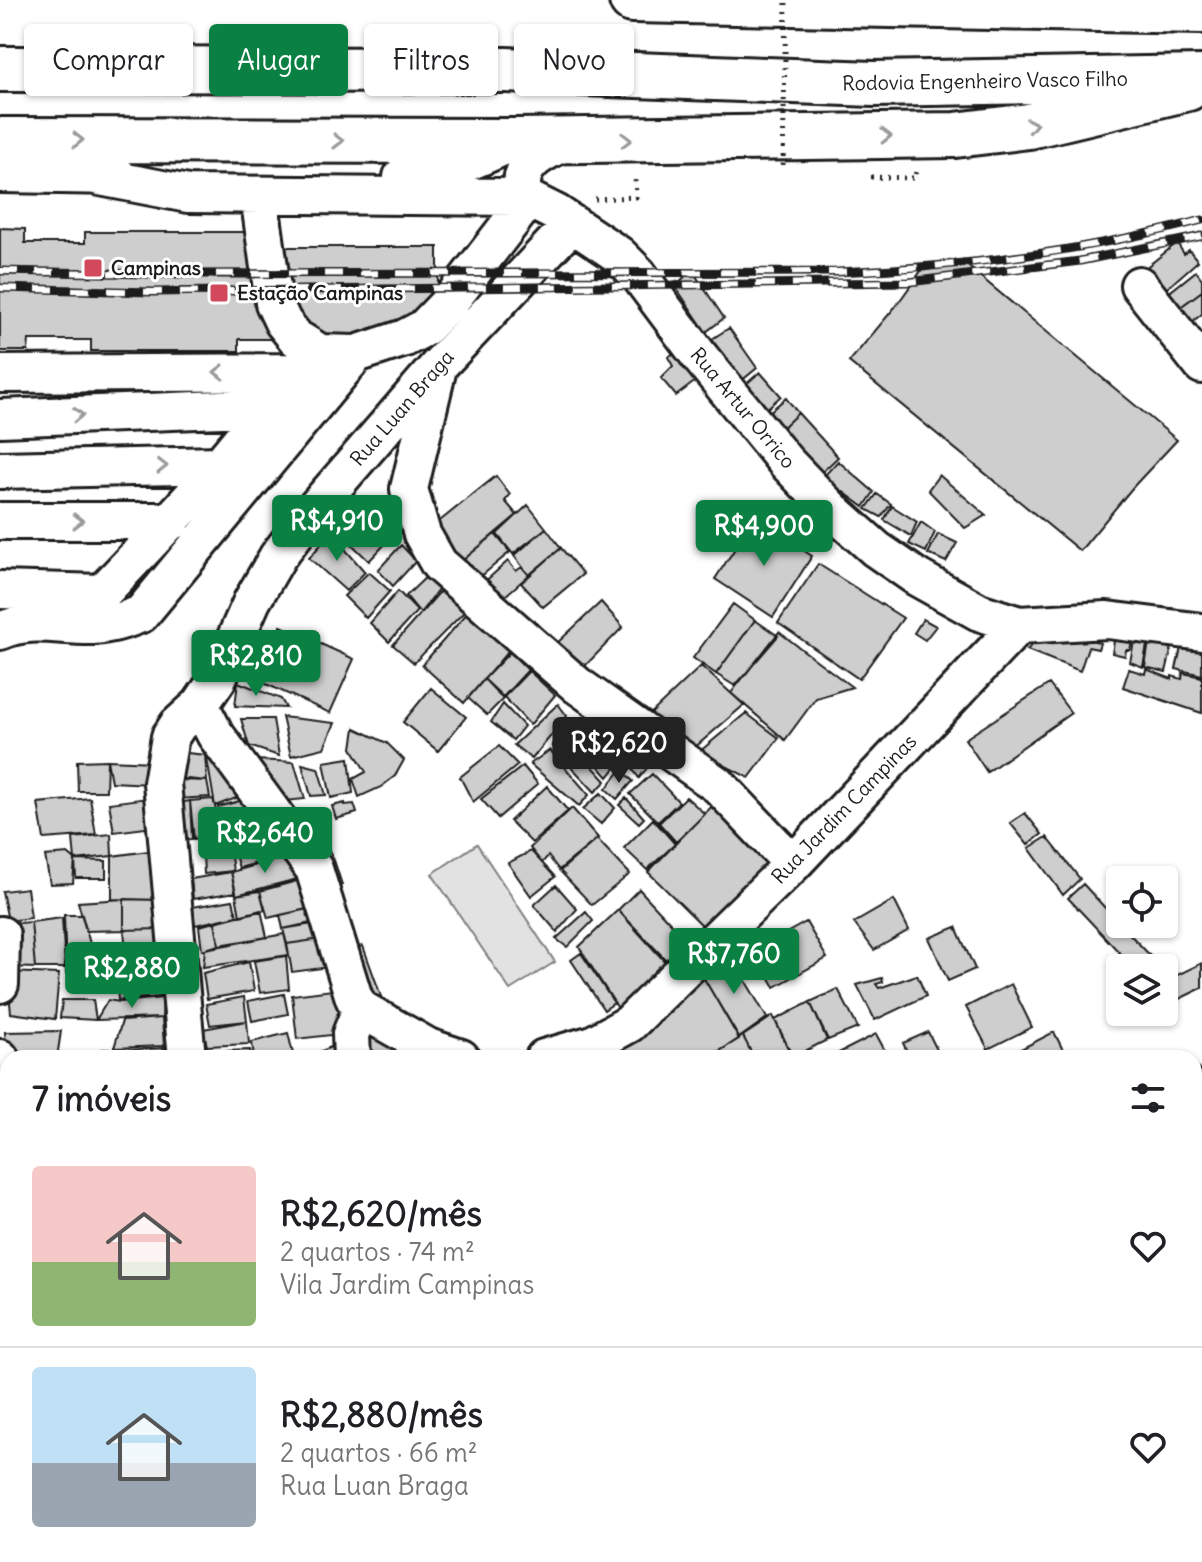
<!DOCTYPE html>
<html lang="pt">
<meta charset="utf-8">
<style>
:root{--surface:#fff;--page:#f2f2f2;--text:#202124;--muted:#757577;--line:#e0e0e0;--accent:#0b8043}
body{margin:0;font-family:Delius,sans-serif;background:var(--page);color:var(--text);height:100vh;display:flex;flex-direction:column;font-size:30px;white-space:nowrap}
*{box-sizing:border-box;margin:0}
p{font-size:26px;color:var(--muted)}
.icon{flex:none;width:44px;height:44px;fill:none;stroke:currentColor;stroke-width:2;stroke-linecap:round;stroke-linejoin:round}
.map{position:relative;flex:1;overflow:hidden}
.details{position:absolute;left:0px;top:1050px;width:1202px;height:512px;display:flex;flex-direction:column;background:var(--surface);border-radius:24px 24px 0 0;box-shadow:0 2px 6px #0004}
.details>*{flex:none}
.top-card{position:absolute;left:24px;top:24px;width:800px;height:72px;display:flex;gap:16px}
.buttons{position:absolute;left:1106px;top:866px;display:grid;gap:16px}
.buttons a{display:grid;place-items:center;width:72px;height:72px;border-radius:8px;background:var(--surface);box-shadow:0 2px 6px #0004;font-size:40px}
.price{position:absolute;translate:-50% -68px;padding:0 18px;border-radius:8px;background:var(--accent);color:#fff;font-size:26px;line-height:52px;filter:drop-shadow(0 2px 4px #0008)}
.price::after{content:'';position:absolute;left:50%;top:48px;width:24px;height:18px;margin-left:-12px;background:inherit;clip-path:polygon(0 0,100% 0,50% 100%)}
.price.active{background:#222;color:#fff}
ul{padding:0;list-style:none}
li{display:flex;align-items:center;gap:24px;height:200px;padding:0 32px}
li+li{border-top:2px solid var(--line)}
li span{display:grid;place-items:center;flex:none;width:224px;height:160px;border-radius:8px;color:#555}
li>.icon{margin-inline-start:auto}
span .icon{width:96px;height:96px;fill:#fffc;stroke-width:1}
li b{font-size:34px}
h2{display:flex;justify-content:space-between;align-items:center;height:96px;padding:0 32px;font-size:34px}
.chip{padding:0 28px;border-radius:8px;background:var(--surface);box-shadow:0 2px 6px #0004;font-size:28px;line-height:72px}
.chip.active{background:var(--accent);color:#fff}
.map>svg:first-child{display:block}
</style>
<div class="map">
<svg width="1202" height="1562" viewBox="0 0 1202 1562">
<rect width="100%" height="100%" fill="#fff"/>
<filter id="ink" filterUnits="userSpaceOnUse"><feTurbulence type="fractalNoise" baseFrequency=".0125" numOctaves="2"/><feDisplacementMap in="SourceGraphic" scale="16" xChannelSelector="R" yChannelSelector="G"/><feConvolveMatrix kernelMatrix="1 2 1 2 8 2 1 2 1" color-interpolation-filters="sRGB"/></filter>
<g filter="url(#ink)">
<path fill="#e2e2e2" stroke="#7f7f7f" stroke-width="2" d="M477,844L555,962L510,990L432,874Z"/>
<path fill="#cecece" stroke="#1c1c1c" stroke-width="2" d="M0,228L25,229V243H85V232H247L248,247H438V339H239V351H91V340H29L28,351H0Z
M1177,243L1184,254L1189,250L1198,261L1157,297L1139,273Z
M964,263L1177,440L1133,487L1080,551L849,362L896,306L921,271Z
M692,270L724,318L706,332L675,286Z
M1196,271L1202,279V291L1167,317L1156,303Z
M1202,291V314L1179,332L1167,317Z
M729,328L757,368L740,382L712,339Z
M684,347L709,371L676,396L661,378L673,366L668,357Z
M760,372L781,396L765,410L744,386Z
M786,398L798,413L781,429L768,413Z
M798,413L838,457L818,476L778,432Z
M838,461L874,492L864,507L823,477Z
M939,475L986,515L965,528L928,490Z
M496,476L510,495L505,501L517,515L462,561L431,528Z
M877,494L891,504L881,517L866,509Z
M356,504L389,540L369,561L334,527Z
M528,505L546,528L513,554L497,534Z
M892,506L917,522L911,536L884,520Z
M755,518L812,556L773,617L715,579Z
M921,522L935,532L926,552L909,544Z
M546,528L561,548L529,575L514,556Z
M331,533L365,572L346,591L309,558Z
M495,534L510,552L479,578L462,561Z
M938,534L957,543L946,562L928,554Z
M401,545L416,561L393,586L378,570Z
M561,548L583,574L543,607L521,583Z
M508,561L516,571L522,567L529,575L497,603L481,585Z
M818,564L903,618L859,679L778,623Z
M369,572L390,591L366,618L344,596Z
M430,573L442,585L420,613L406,596Z
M444,587L467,609L414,663L393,645Z
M398,591L417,611L389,642L370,623Z
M601,602L623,627L581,670L556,644Z
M733,604L755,620L716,674L693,658Z
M469,611L509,650L464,703L422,665Z
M923,619L936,626L925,640L914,633Z
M755,620L778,636L735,686L716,674Z
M1117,624L1135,627L1130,650H1126L1125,656L1112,653Z
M281,626L354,659L330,713L257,680Z
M1057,626L1100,643L1098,649L1088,647L1080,671L1027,650L1047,628Z
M1137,626L1150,628L1143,667L1130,662Z
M1151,629L1175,634L1166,672L1145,667Z
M779,632L852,687L816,698L785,740L731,693Z
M1184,635L1202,639V675L1176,669Z
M510,652L528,670L503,697L484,679Z
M701,666L744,705L693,749L643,721Z
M1129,669L1145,674L1146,669L1172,679V676L1182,679L1183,673L1202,677V713L1123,687Z
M529,671L555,695L530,725L504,697Z
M484,679L503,699L487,715L468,698Z
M238,682L281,699L286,708L235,706Z
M1049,684L1071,713L987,772L965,739Z
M431,688L466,717L438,751L403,722Z
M503,704L524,726L513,740L491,722Z
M558,704L567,716L532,759L514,745Z
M746,713L779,738L749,778L699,752Z
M282,717L335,723L324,748L291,756Z
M241,719H273L279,756L249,746Z
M583,721L630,750L608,777L574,738Z
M355,728L387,743L404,760L395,776L381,787L359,797L353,779L366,772L352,748Z
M562,733L606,781L595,792L552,746Z
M499,746L518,765L473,802L460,777Z
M205,747L247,794L215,806Z
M639,747L651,763L639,778L629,764Z
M550,750L589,795L579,806L530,764Z
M178,752L205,755L207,781L177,778Z
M349,758L353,793L331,798L324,762Z
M107,760L106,791H78L77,761Z
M107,760L154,762L152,784L111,782Z
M255,760L294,762L305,799L276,802Z
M302,764L318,768L326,795L311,796Z
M523,766L538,784L498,818L481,799Z
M621,770L633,781L617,799L606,789Z
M652,774L679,802L658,822L630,794Z
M177,780L207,781L210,797L176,799Z
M547,786L568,811L532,843L510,821Z
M601,793L615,808L601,824L583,809Z
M254,797L261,815L225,829L218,807Z
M686,797L705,814L676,842L659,823Z
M90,798L96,835L44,839L38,803Z
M148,798L154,827L114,832L109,803Z
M626,798L644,818L639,823L619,805Z
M213,799L222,833L194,839L190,801Z
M190,801L192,839L177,841L173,804Z
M716,802L780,854L707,930L648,872Z
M345,803V805L354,804L357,813L336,819L332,806Z
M572,808L598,838L559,870L548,856L542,863L530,848Z
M1025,813L1042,834L1028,845L1010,823Z
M261,817L271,840L234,852L225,829Z
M653,819L675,844L647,870L624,848Z
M111,834L112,856L75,860L73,838Z
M1047,837L1080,879L1063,895L1029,848Z
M282,839L286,855L239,868L234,852Z
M597,839L630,874L592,905L560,871Z
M326,843L334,860L342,885L329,890L312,848Z
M157,850L160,900L112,899V856Z
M230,850L233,871L204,874L203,854Z
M531,851L555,877L531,896L508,863Z
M68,854L75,860L73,883L50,884L45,856Z
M293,855L301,878L236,895L231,872Z
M75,860L106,861V878H76Z
M231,872L236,892L193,899L191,879Z
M308,878L315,907L268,918L260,891Z
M1083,884L1120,924L1162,968H1134L1068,898Z
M556,885L577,909L557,932L534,905Z
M27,888L31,918L8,921L2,891Z
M639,889L692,946L671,965L618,910Z
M260,891L265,910L240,916L236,895Z
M124,899V930L86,931L78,902Z
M124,899L160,900V929L124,930Z
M233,900L237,916L195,925L192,907Z
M894,900L909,930L874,950L854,923Z
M317,907L320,921L283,929L280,915Z
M261,910L267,937L219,945L215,922Z
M618,910L667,964L619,1010L579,947Z
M586,912L593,921L567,947L556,939Z
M64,915H82L97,969L66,973Z
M62,918L65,968H35L31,922Z
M330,921L328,938L287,944L283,929Z
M31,922L35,968L10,967L7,924Z
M215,922L219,945L202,950L199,926Z
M806,922L827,958L775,987L754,951Z
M956,927L975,969L948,981L929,938Z
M160,929L162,948L126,951L124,930Z
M284,934L289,955L203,967L205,949Z
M328,938L330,967L292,972L287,944Z
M363,946L381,996L366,1002L345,950Z
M162,948L159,974L116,976L114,952Z
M729,952L767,1018L739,1038L702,975Z
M581,953L614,1003L604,1010L571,960Z
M286,956L289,989L260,993L254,961Z
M249,962L254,991L207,999L203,973Z
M1202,963V988L1173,1002L1164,992V984L1171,978Z
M7,972L59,974L55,1019L11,1013Z
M159,974L160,997L118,1000L116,976Z
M702,975L739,1039L708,1058H690L688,1054L682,1058H614L612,1054Z
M917,975L926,996L875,1020L857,985L882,978L883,982L876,984L879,988Z
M1011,984L1032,1027L988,1049L966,1007Z
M340,989L343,1016L337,1017L340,1034L297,1039L292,995Z
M838,989L858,1028L828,1040L810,1002Z
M284,994L288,1014L252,1021L248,1001Z
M244,997L247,1021L210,1025L206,1004Z
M163,998L162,1018L96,1020L108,1000L120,1002Z
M62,1000H93L96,1020L60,1018Z
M810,1002L827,1040L793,1057L775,1020Z
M773,1016L792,1057L754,1058L743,1036Z
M162,1018L164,1046L114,1048L122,1021Z
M247,1021L249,1044L207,1046L203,1029Z
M61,1031L57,1058H8L7,1067L5,1032Z
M375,1031L424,1058H381L363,1041Z
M928,1032L941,1058H910L903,1043Z
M1054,1032L1067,1058H1016L1013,1053Z
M288,1033L294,1058H254L252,1042Z
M876,1034L889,1058H829Z
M743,1036L754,1058H719L717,1053Z
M331,1047L338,1058H305Z
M166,1048L165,1058H127V1050Z
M102,1049L127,1050L126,1058H101Z
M250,1050L252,1058H202V1052Z
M1194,1065L1202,1072V1111L1194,1101Z
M1194,1101L1202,1111V1131L1194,1138Z
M0,1240L8,1242V1263L0,1262Z
M0,1265L8,1268V1294L0,1291Z
M0,1294L8,1297V1333L0,1329Z
M1194,1311L1202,1346V1395L1194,1397Z
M6,1334L8,1335V1372L0,1368V1345Z
M1202,1399V1425L1194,1427V1401Z
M0,1498L8,1504V1528L0,1523Z
M0,1547L8,1554L22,1562H0Z
M10,1554H39L50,1561L22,1562Z
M97,1554H130L142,1562H104L95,1557Z
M130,1554H161L171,1560L142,1562Z
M202,1554H233L234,1555L226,1562H209Z
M408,1554H470L474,1562H416Z
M526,1554H539L547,1562H519Z
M573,1554H607L615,1562H565Z
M985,1554H1133L1141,1562H952Z"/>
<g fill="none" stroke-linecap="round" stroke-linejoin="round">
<g stroke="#1c1c1c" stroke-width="42">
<path id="minor" d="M0,174L118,176
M95,176L188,194L524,197L556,213L619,255L638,274L700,357L785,461L831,509L876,549L918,578L979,612L1019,625L1107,620L1202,632
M402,177C442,177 475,159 512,143
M259,195L274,303L283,322L296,338L320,353L356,354L405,338L424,328L451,300L518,213C524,202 522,195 522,182C524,159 549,150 567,141
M1139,285L1202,365
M437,372L409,489L422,534L439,564L577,685L719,786L793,864
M0,374L297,372
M0,418L270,407
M0,470L221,465
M0,521H172
M0,590L102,593C146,547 189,502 230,453C259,419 285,381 320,353
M0,631C30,617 61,627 93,626C110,625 126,620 141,614L356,354
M200,705L215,734L314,869L354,998L361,1009L428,1047L461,1058
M0,984L1,935
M0,1058L2,1154L0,1191
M187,1058L162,783L170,737L178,725L200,705L217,680L252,601L278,556L316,507L439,365L571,225
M352,1058L351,1034L361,1009
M544,1058L593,1044L629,1024L793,864L1019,625
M1194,1150L1202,1146
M67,1562L74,1554"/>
</g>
<g stroke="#1c1c1c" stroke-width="50">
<path id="major" d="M0,140L515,141L955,135L1029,126L1188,88
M1194,1459L1202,1457
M710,1562L733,1554"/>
</g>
<g stroke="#1c1c1c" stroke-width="50">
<path id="highway" d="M632,0L1202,11
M0,69L505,70L874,84L1202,78"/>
</g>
<path stroke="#1c1c1c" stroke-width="5" stroke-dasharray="2 6" stroke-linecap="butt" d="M871,177L915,178L916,171
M595,199L636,197L635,177"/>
<use href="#minor" stroke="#fff" stroke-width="36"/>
<use href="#major" stroke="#fff" stroke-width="44"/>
<use href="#highway" stroke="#fff" stroke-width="44"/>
<g stroke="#1c1c1c" stroke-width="9">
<path id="rail" d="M0,271L150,274L837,272C960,267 1083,252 1202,220
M0,288L152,292L909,282L1080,261L1202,236"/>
</g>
<use href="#rail" stroke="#fff" stroke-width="6" stroke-dasharray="18" stroke-linecap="butt"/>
<path stroke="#1c1c1c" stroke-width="5" stroke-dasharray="2 6" stroke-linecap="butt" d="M783,165L786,0"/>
</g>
<defs><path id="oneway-chevron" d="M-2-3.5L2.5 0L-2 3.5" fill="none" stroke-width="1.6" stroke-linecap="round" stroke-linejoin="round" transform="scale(2)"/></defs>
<g stroke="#999">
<use href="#oneway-chevron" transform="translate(1032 125) rotate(-11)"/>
<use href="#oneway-chevron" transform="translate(886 136) rotate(-1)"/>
<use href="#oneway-chevron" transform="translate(78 140)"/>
<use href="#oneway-chevron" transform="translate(626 140) rotate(-1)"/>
<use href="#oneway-chevron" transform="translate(338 141)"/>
<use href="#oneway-chevron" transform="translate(219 372) rotate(180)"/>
<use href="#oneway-chevron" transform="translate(78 415) rotate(-2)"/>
<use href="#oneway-chevron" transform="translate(162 466) rotate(-1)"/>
<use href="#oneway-chevron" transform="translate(78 521)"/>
</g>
</g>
<g fill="#d1495b" stroke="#fff" stroke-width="3">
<rect x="83" y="258" width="20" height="20" rx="4"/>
<rect x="209" y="283" width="20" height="20" rx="4"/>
</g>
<g text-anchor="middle" stroke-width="6" stroke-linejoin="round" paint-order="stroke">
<g font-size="20" fill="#1c1c1c" stroke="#fff">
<text transform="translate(985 81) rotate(-1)" y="7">Rodovia Engenheiro Vasco Filho</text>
<text transform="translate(402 408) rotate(-49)" y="7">Rua Luan Braga</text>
<text transform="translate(743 408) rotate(50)" y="7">Rua Artur Orrico</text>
<text transform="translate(844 809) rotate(-46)" y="7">Rua Jardim Campinas</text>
</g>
<g font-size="20" font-weight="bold" fill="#1c1c1c" stroke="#fff" text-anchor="start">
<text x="111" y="275">Campinas</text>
<text x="237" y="300">Estação Campinas</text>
</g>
</g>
</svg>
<div class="buttons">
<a><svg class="icon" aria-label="locate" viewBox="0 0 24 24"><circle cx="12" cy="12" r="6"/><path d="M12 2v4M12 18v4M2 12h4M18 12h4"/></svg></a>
<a><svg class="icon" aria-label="layers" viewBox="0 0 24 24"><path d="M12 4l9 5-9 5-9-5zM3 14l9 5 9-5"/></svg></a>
</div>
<b class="price" style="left:337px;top:563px">R$4,910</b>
<b class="price" style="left:764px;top:568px">R$4,900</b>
<b class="price" style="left:256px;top:698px">R$2,810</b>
<b class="price active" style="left:619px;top:785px">R$2,620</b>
<b class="price" style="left:265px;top:875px">R$2,640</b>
<b class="price" style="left:734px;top:996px">R$7,760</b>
<b class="price" style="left:132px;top:1010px">R$2,880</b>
<div class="top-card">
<a class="chip">Comprar</a>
<a class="chip active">Alugar</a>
<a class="chip">Filtros</a>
<a class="chip">Novo</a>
</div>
<section class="details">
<h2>7 imóveis<svg class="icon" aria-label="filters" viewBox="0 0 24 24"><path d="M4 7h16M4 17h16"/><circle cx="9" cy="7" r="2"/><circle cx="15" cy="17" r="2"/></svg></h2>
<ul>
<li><span style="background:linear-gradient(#f6c9c9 60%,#8fb573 0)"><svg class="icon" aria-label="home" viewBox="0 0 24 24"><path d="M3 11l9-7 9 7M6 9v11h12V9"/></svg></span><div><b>R$2,620/mês</b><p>2 quartos · 74 m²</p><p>Vila Jardim Campinas</p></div><svg class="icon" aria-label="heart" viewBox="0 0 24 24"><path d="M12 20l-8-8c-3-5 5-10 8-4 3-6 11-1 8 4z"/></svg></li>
<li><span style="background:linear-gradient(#bfe0f5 60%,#9aa5b1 0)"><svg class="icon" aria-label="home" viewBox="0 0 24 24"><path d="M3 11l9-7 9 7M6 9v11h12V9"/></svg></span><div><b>R$2,880/mês</b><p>2 quartos · 66 m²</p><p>Rua Luan Braga</p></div><svg class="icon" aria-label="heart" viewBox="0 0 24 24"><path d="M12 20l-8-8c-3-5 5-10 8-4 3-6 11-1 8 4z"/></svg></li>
</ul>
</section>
</div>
